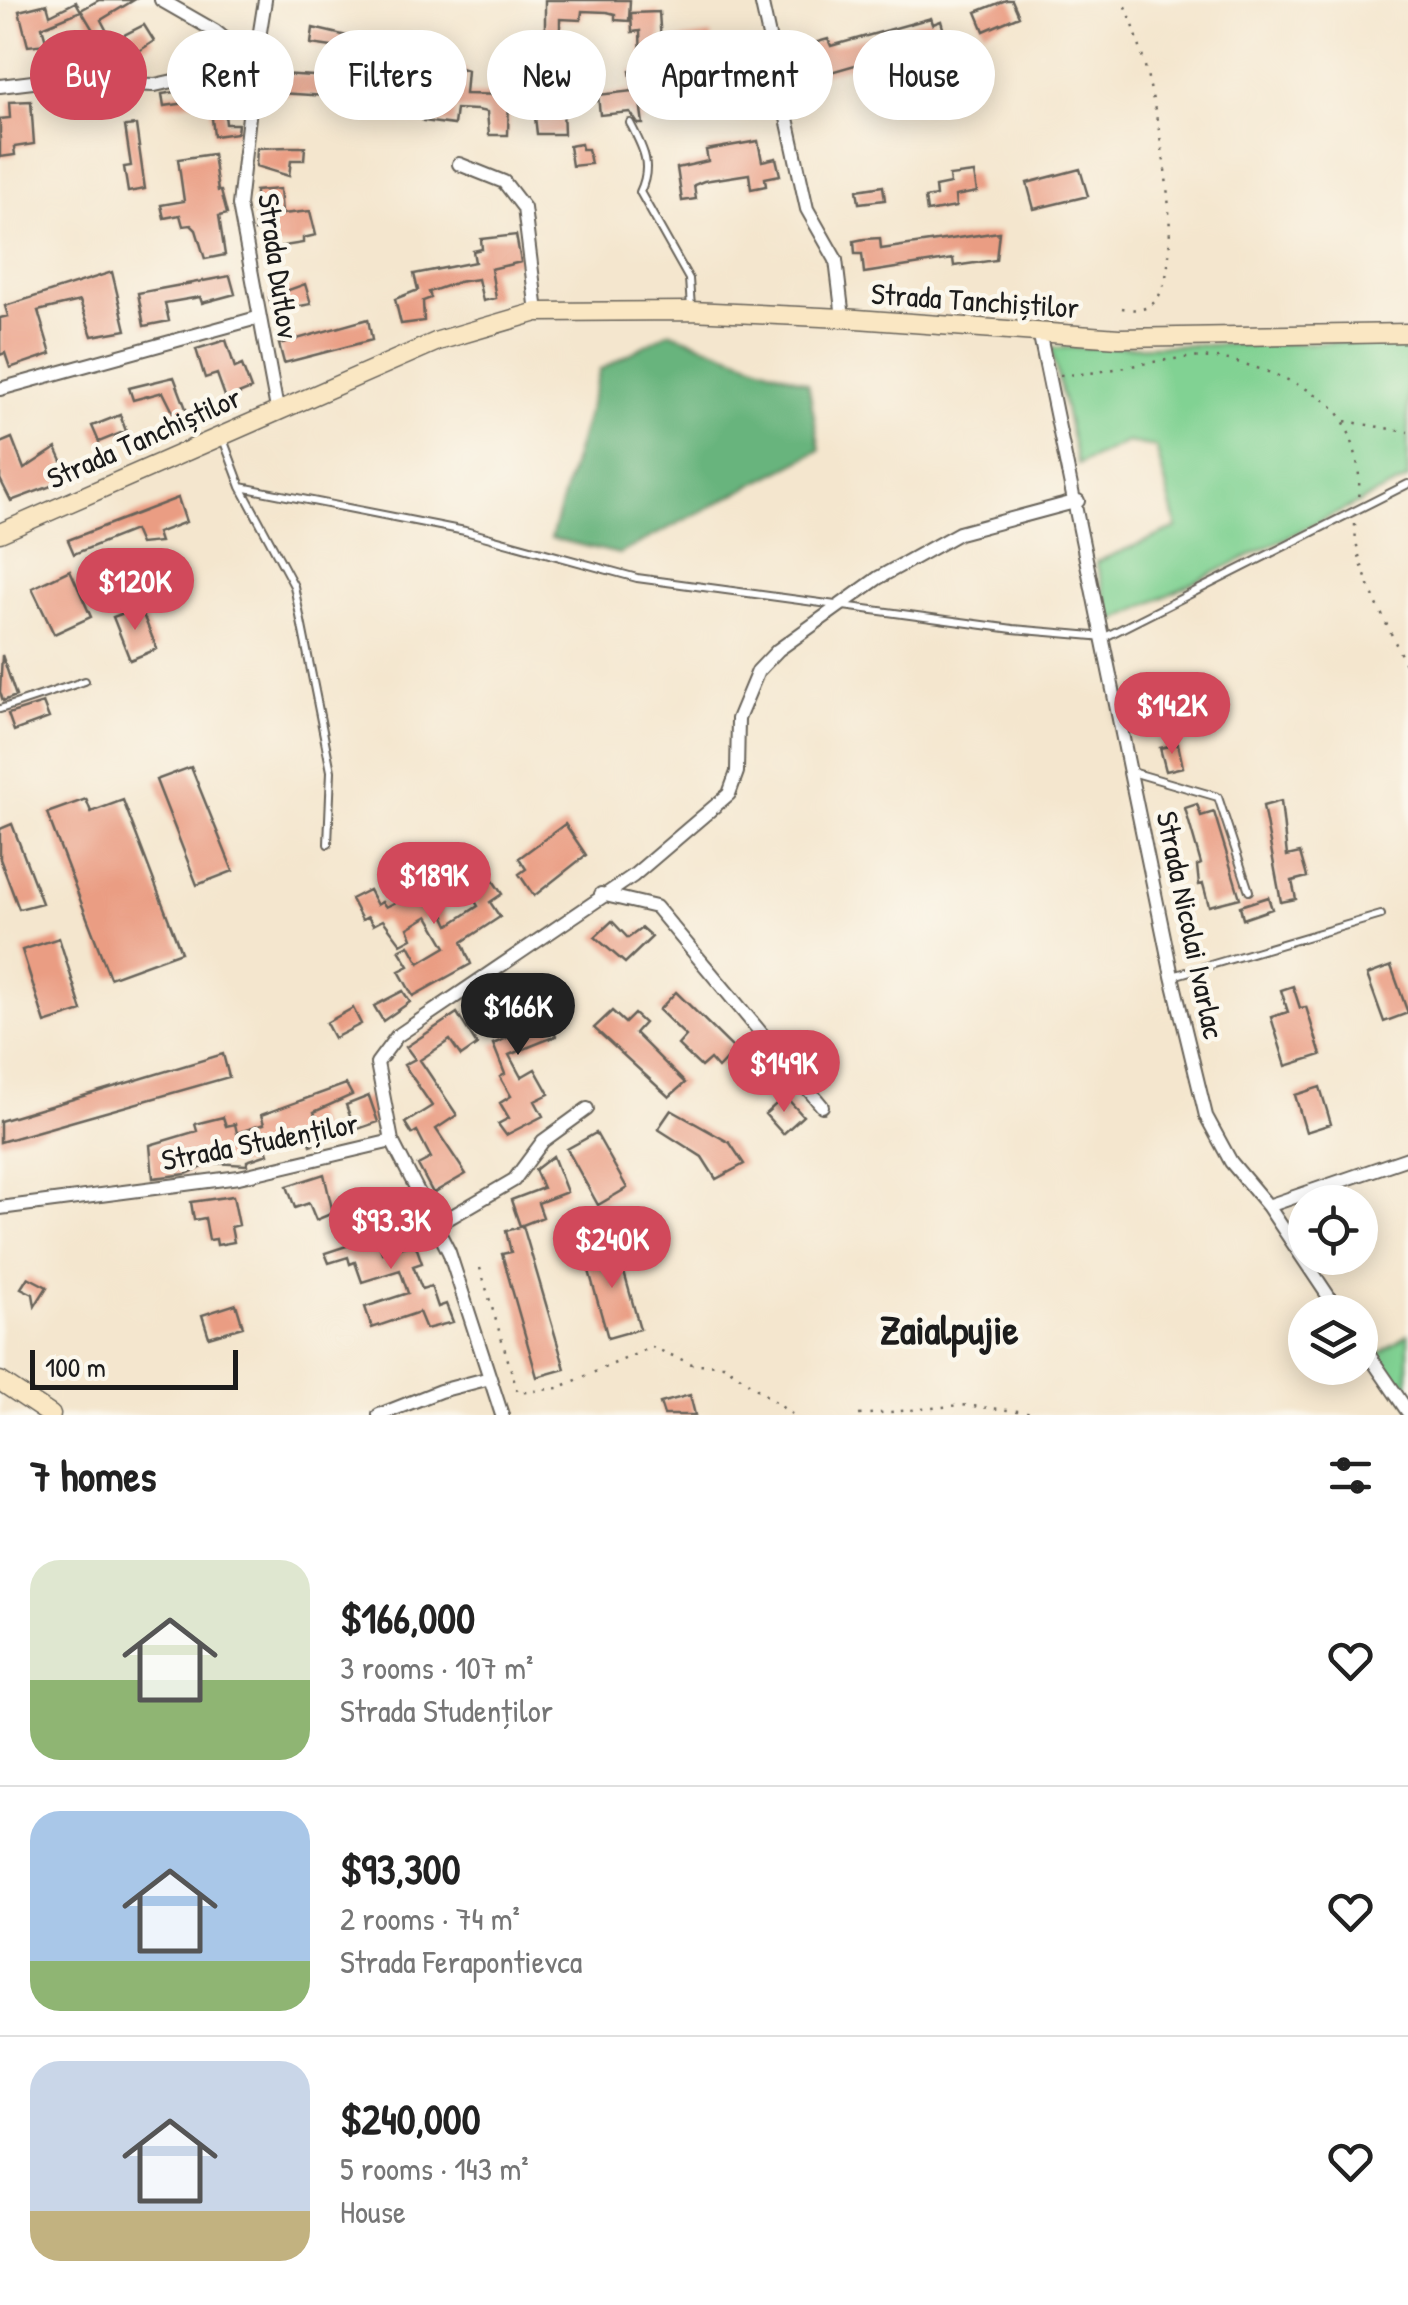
<!DOCTYPE html>
<meta charset="utf-8">
<style>
:root{--surface:#fff;--page:#f6f6f6;--text:#222;--muted:#767676;--line:#e0e0e0;--accent:#d1495b}
body{margin:0;font-family:"Patrick Hand",sans-serif;background:var(--page);color:var(--text);height:100vh;display:flex;flex-direction:column;font-size:38px;white-space:nowrap}
*{box-sizing:border-box;margin:0}
p{font-size:32px;color:var(--muted)}
.icon{flex:none;width:55px;height:55px;fill:none;stroke:currentColor;stroke-width:2;stroke-linecap:round;stroke-linejoin:round}
.map{position:relative;height:1415px;overflow:hidden}
.sheet{display:flex;flex-direction:column;background:var(--surface);flex:1}
.sheet>*{flex:none}
.top-card{position:absolute;left:30px;top:30px;width:1350px;height:90px;display:flex;gap:20px}
.fabs{position:absolute;left:1288px;top:1185px;display:grid;gap:20px}
.fabs a{display:grid;place-items:center;width:90px;height:90px;border-radius:50%;background:var(--surface);box-shadow:0 5px 25px #0003;font-size:50px}
.scale{position:absolute;left:30px;bottom:25px;width:208px;box-sizing:border-box;padding-left:10px;border:5px solid #1c1c1c;border-top:0;font-size:28px;line-height:35px;white-space:nowrap;color:#1c1c1c;-webkit-text-stroke:8px #fbf7ec;paint-order:stroke}
.price{position:absolute;translate:-50% -85px;padding:0 22px;border-radius:35px;background:var(--accent);color:#fff;font-size:32px;line-height:65px;filter:drop-shadow(0 2px 5px #0008)}
.price::after{content:'';position:absolute;left:50%;top:60px;width:30px;height:22px;margin-left:-15px;background:inherit;clip-path:polygon(0 0,100% 0,50% 100%)}
.price.selected{background:#222;color:#fff}
ul{padding:0;list-style:none}
li{display:flex;align-items:center;gap:30px;height:250px;padding:0 30px}
li+li{border-top:2px solid var(--line)}
li span{display:grid;place-items:center;flex:none;width:280px;height:200px;border-radius:30px;color:#555}
li>.icon{margin-inline-start:auto}
span .icon{width:120px;height:120px;fill:#fffc;stroke-width:1}
li b{font-size:42px}
h2{display:flex;justify-content:space-between;align-items:center;height:120px;padding:0 30px;font-size:42px}
.tag{padding:0 35px;border-radius:45px;background:var(--surface);box-shadow:0 5px 25px #0003;font-size:35px;line-height:90px}
.tag.selected{background:var(--accent);color:#fff}
.map>svg:first-child{display:block}
</style>
<div class="map">
<svg width="1408" height="1415" viewBox="0 0 1408 1415">
<rect width="100%" height="100%" fill="#fbf7ec"/>
<filter id="ink" filterUnits="userSpaceOnUse"><feTurbulence type="fractalNoise" baseFrequency=".01" numOctaves="2"/><feDisplacementMap in="SourceGraphic" scale="20" xChannelSelector="R" yChannelSelector="G"/><feConvolveMatrix kernelMatrix="1 2 1 2 8 2 1 2 1" color-interpolation-filters="sRGB"/></filter>
<filter id="wash" filterUnits="userSpaceOnUse"><feTurbulence type="fractalNoise" baseFrequency=".0048" numOctaves="4" result="noise"/><feDisplacementMap in="SourceGraphic" scale="40" xChannelSelector="R" yChannelSelector="G"/><feGaussianBlur stdDeviation="2.25" result="paint"/><feColorMatrix in="noise" values="0 0 0 0 0 0 0 0 0 0 0 0 0 0 0 0 0 1.4 0 .05"/><feComposite in="paint" operator="in"/></filter>
<g filter="url(#wash)">
<rect width="100%" height="100%" fill="#f4e6ce"/>
<path fill="#81d293" stroke="#4e7758" stroke-width="2.5" d="M1408,341V479L1112,622L1096,562L1177,528L1156,447L1127,442L1078,465L1051,348Z
M1408,1334V1403L1376,1356Z"/>
<path fill="#68b47d" stroke="#42684c" stroke-width="2.5" d="M669,332L808,383L820,450L619,554L551,538L600,370Z"/>
<g id="blocks">
<path fill="#ea9d83" d="M99,0H134L101,20L112,41L144,25L154,41L125,60L119,50L104,58L98,47L102,45L81,10Z
M545,0H630L629,21L615,20V14L607,12L582,11L581,20L560,19V41H545Z
M1006,0H1012L1019,16L984,31L976,12Z
M76,2L81,11L42,27L47,44L28,46L19,11L47,4L50,15Z
M659,12L661,42L711,35L712,49L701,50L702,58L641,62L640,31L632,32L631,13Z
M931,18L933,24L941,21L946,39L803,80L796,57L807,53L804,46L828,39L831,46Z
M313,28L347,36L346,49L311,44Z
M431,59L467,70L465,94L509,95L508,135H489L487,112L477,110L456,109L454,125L423,121Z
M646,69L650,98L640,102L643,124H638L630,112L600,115L598,95L633,91L630,71Z
M280,74L330,77L327,96L279,93Z
M535,76L562,78L564,134H537L532,91Z
M222,85L226,124H238L237,133L214,136L210,100L164,106L162,94Z
M31,101L34,144L14,147L15,155L0,157V119L10,118L9,102Z
M136,125L145,189L128,192L124,167L131,166L125,126Z
M758,141L762,161L776,158L780,175L765,178L766,186L751,189L749,174L704,181L694,185L696,199L682,201L677,168L708,161L706,150Z
M581,144L582,149H588L591,164L572,166L569,146Z
M290,147H305L304,160H291L289,176L256,166L257,148Z
M213,154L218,191H221L227,214L219,216L225,255L205,259L196,230L191,225L183,226L180,215L164,218L161,205L184,201L178,159Z
M1080,169L1088,196L1034,209L1027,183Z
M974,173L977,192L955,196L956,207L927,212L925,198L936,196L935,187L950,184L949,176Z
M883,186L885,200L859,203L857,190Z
M280,189L282,214L310,211L316,235L303,238V243L265,249L260,229L255,231V191Z
M999,232L996,260L954,266L953,259L864,273L862,254H855L854,241L864,239L880,238L881,249Z
M516,235L521,262L491,269L496,298L483,301L478,279L458,282L429,292L431,298L423,301L424,321L401,324L395,299L418,290L414,274L475,262L473,251L482,249L481,239Z
M112,272L126,330L92,336L80,301L38,311L51,354L10,368L5,353L0,355V318L8,316L5,306Z
M230,276L235,294L202,303L200,297L165,303L169,321L144,326L138,293Z
M305,284L311,304L273,311L269,297Z
M368,319L372,340L284,363L279,344Z
M226,340L235,368L242,365L251,389L226,399L217,374L205,378L196,349Z
M174,377L188,414L176,418L163,392L133,400L129,388Z
M120,415L126,431L99,442L92,426Z
M12,438L24,469L56,448L70,479L11,501L0,479V443Z
M178,498L186,522L157,533L160,542L140,544L134,530L74,554L68,540Z
M70,570L91,617L54,634L32,588Z
M140,607L157,649L130,660L113,617Z
M2,655L16,696L3,701L0,692Z
M43,703L49,718L14,731L8,714Z
M1178,744L1183,767L1166,771L1160,748Z
M191,767L233,871L197,885L156,780Z
M86,799L91,812L123,800L181,952L110,978L47,813Z
M1281,801L1287,856L1300,853L1307,877L1292,881L1296,899L1281,902L1263,806Z
M1197,804L1201,816L1214,812L1240,898L1209,906L1203,884L1199,885L1197,866L1201,864L1185,808Z
M12,824L42,903L19,909L0,859V829Z
M565,824L586,855L534,896L519,874L526,869L519,858Z
M484,867L502,894L490,902L500,917L462,942L471,964L413,996L399,971L409,966L399,950L409,945L419,963L446,947L428,916L408,928L412,938L401,944L383,920L373,925L368,917L362,920L351,899L369,890L377,905L382,902L386,907L452,875L456,883L435,895L449,925L478,906L472,896L478,892L468,878Z
M1268,897L1272,909L1243,919L1240,906Z
M612,921L628,938L642,928L652,937L625,963L595,937Z
M59,938L82,1011L45,1023L22,950Z
M1391,966L1408,1013L1384,1022L1367,975Z
M498,980L520,1019L548,1014L556,1036L509,1055L521,1077L535,1069L549,1094L535,1101L543,1116L506,1135L498,1124L509,1118L500,1103L511,1096L500,1077L505,1074L493,1044L507,1038L480,992Z
M1293,986L1300,1008L1306,1007L1321,1055L1286,1066L1271,1017L1288,1012L1281,990Z
M403,991L410,1002L383,1021L374,1006Z
M676,992L735,1050L718,1068L710,1059L701,1067L678,1045L686,1036L659,1010Z
M353,1008L361,1024L334,1038L326,1023Z
M612,1011L625,1023L634,1014L644,1023L635,1033L685,1083L669,1097L594,1028Z
M457,1013L477,1045L461,1056L450,1040L420,1060L457,1115L436,1129L466,1174L433,1193L418,1165L431,1158L417,1131L412,1134L405,1123L432,1106L404,1065L415,1059L406,1047Z
M223,1054L229,1077L0,1142V1121Z
M346,1084L352,1095L314,1112L324,1141L311,1145L306,1130L265,1144L268,1154L247,1161V1165L213,1163L186,1174L153,1178L150,1145L197,1131L195,1124L223,1117L226,1126L235,1124L237,1133L264,1124L261,1115Z
M1320,1087L1331,1124L1306,1132L1295,1095Z
M369,1096L378,1122L355,1130L346,1105Z
M785,1096L803,1116L783,1134L765,1114Z
M671,1110L730,1143L744,1164L716,1179L702,1157L658,1129Z
M596,1133L627,1188L598,1205L567,1149Z
M553,1156L567,1192L538,1203L543,1217L520,1226L511,1200L543,1188L535,1170Z
M324,1174L333,1213L316,1220L309,1203L295,1208L287,1186Z
M233,1196L239,1225L231,1227L234,1242L217,1245L216,1239L209,1240L205,1218L194,1220L191,1202Z
M393,1202L401,1225L376,1233L382,1253L415,1243L422,1263L413,1266L422,1289L431,1286L438,1307L446,1304L453,1322L426,1329L419,1312L372,1328L365,1307L408,1293L400,1270L362,1282L355,1262L350,1264L348,1257L329,1263L325,1253L362,1241L355,1222L361,1220L359,1215Z
M523,1226L565,1369L537,1377L502,1254L511,1252L506,1231Z
M616,1244L640,1329L608,1338L584,1253Z
M28,1277L47,1287L35,1306L33,1294L21,1288Z
M236,1304L243,1327L209,1337L202,1315Z
M690,1395L695,1415H664L660,1403Z"/>
</g>
</g>
<g filter="url(#ink)">
<use href="#blocks" fill-opacity="0" stroke="#68635a" stroke-width="2.5"/>
<g fill="none" stroke-linecap="round" stroke-linejoin="round">
<g stroke="#68635a" stroke-width="10">
<path id="lane" d="M630,123C643,148 653,165 640,192L689,279L691,308
M223,439L241,487L294,586L331,771L328,844
M241,487L465,531L637,578L1013,629L1105,637L1408,484
M0,709L85,681
M1132,772L1218,797L1249,891
M1173,976L1381,915"/>
</g>
<g stroke="#68635a" stroke-width="16">
<path id="street" d="M161,0L215,31L255,63L239,205L277,409
M761,0L807,209L836,260L843,318
M0,86L41,81L155,85L255,63L265,0
M459,164L504,182L524,208L537,312
M1040,336L1172,976L1206,1116L1231,1162L1268,1206L1339,1312
M0,389L257,318
M601,894L656,907L822,1106
M1268,1206L1408,1158
M0,1208L239,1177L392,1141
M437,1225L514,1180L543,1141L587,1109
M1360,1342L1408,1412
M379,1415L440,1391L490,1378
M502,1415L449,1252L392,1141L377,1063L397,1036L633,876L729,794L737,772L738,719L758,671L778,650L878,578L959,533L1078,501"/>
</g>
<g stroke="#68635a" stroke-width="21">
<path id="secondary" d="M0,533L438,341L537,312L691,311L843,318L1119,338L1408,333
M0,1381L51,1415"/>
</g>
<path stroke="#68635a" stroke-width="2.5" stroke-dasharray="2.5 8" stroke-linecap="butt" d="M1122,308C1132,310 1143,311 1151,305C1197,271 1147,46 1123,0
M1060,375C1111,375 1162,354 1214,358C1242,359 1317,388 1335,409C1352,429 1363,471 1358,497
M1345,421L1408,432
M1355,524C1355,576 1391,625 1408,673
M480,1268L518,1393L558,1388L652,1347L692,1364L724,1365L793,1415
M859,1415L962,1405L1054,1415"/>
<use href="#lane" stroke="#fff" stroke-width="6"/>
<use href="#street" stroke="#fff" stroke-width="12"/>
<use href="#secondary" stroke="#fae7c3" stroke-width="18"/>
</g>
</g>
<g text-anchor="middle" stroke-width="9" stroke-linejoin="round" paint-order="stroke">
<g font-size="30" fill="#1c1c1c" stroke="#fbf7ec">
<text transform="translate(278 266) rotate(82)" y="10">Strada Dutlov</text>
<text transform="translate(975 301) rotate(4)" y="10">Strada Tanchiștilor</text>
<text transform="translate(144 438) rotate(-24)" y="10">Strada Tanchiștilor</text>
<text transform="translate(1190 925) rotate(78)" y="10">Strada Nicolai Ivarlac</text>
<text transform="translate(260 1142) rotate(-11)" y="10">Strada Studenților</text>
</g>
<g font-size="40" font-weight="bold" fill="#1c1c1c" stroke="#fbf7ec">
<text x="949" y="1344">Zaialpujie</text>
</g>
</g>
</svg>
<div class="fabs">
<a><svg class="icon" aria-label="locate" viewBox="0 0 24 24"><circle cx="12" cy="12" r="6"/><path d="M12 2v4M12 18v4M2 12h4M18 12h4"/></svg></a>
<a><svg class="icon" aria-label="layers" viewBox="0 0 24 24"><path d="M12 4l9 5-9 5-9-5zM3 14l9 5 9-5"/></svg></a>
</div>
<div class="scale">100 m</div>
<b class="price" style="left:135px;top:633px">$120K</b>
<b class="price" style="left:1172px;top:757px">$142K</b>
<b class="price" style="left:434px;top:927px">$189K</b>
<b class="price selected" style="left:518px;top:1058px">$166K</b>
<b class="price" style="left:784px;top:1115px">$149K</b>
<b class="price" style="left:391px;top:1272px">$93.3K</b>
<b class="price" style="left:612px;top:1291px">$240K</b>
<div class="top-card">
<a class="tag selected">Buy</a>
<a class="tag">Rent</a>
<a class="tag">Filters</a>
<a class="tag">New</a>
<a class="tag">Apartment</a>
<a class="tag">House</a>
</div>
</div>
<section class="sheet">
<h2>7 homes<svg class="icon" aria-label="filters" viewBox="0 0 24 24"><path d="M4 7h16M4 17h16"/><circle cx="9" cy="7" r="2"/><circle cx="15" cy="17" r="2"/></svg></h2>
<ul>
<li><span style="background:linear-gradient(#dfe7d0 60%,#8fb573 0)"><svg class="icon" aria-label="home" viewBox="0 0 24 24"><path d="M3 11l9-7 9 7M6 9v11h12V9"/></svg></span><div><b>$166,000</b><p>3 rooms · 107 m²</p><p>Strada Studenților</p></div><svg class="icon" aria-label="heart" viewBox="0 0 24 24"><path d="M12 20l-8-8c-3-5 5-10 8-4 3-6 11-1 8 4z"/></svg></li>
<li><span style="background:linear-gradient(#a9c7e8 75%,#8fb573 0)"><svg class="icon" aria-label="home" viewBox="0 0 24 24"><path d="M3 11l9-7 9 7M6 9v11h12V9"/></svg></span><div><b>$93,300</b><p>2 rooms · 74 m²</p><p>Strada Ferapontievca</p></div><svg class="icon" aria-label="heart" viewBox="0 0 24 24"><path d="M12 20l-8-8c-3-5 5-10 8-4 3-6 11-1 8 4z"/></svg></li>
<li><span style="background:linear-gradient(#c9d6e8 75%,#c2b280 0)"><svg class="icon" aria-label="home" viewBox="0 0 24 24"><path d="M3 11l9-7 9 7M6 9v11h12V9"/></svg></span><div><b>$240,000</b><p>5 rooms · 143 m²</p><p>House</p></div><svg class="icon" aria-label="heart" viewBox="0 0 24 24"><path d="M12 20l-8-8c-3-5 5-10 8-4 3-6 11-1 8 4z"/></svg></li>
</ul>
</section>
